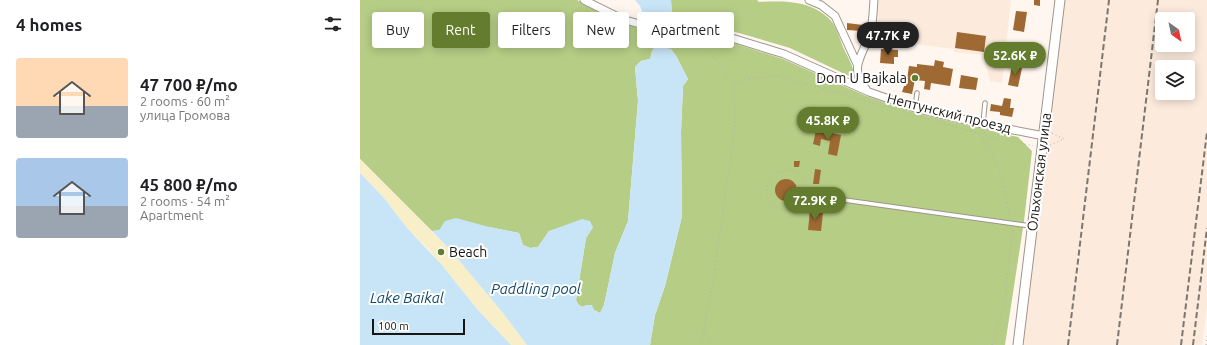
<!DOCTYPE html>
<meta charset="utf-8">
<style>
:root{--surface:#fff;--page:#f6f6f6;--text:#202124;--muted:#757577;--accent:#647c2e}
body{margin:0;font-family:Ubuntu,sans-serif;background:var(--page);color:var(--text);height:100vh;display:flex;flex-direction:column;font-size:15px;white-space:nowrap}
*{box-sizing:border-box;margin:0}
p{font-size:13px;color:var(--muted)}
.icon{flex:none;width:22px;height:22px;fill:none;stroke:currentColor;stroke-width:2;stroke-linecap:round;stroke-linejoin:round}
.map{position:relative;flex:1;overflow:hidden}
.details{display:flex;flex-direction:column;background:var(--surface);width:360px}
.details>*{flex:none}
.guide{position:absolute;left:12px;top:12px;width:380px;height:36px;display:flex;gap:8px}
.needle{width:26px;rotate:147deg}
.controls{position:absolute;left:795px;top:12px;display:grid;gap:8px}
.controls a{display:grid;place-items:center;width:40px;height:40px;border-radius:4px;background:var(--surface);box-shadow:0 2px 10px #0003;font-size:20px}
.scale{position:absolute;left:12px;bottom:10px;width:93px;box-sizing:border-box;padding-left:4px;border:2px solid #191512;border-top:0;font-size:11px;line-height:14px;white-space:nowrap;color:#191512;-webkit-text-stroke:3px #fff;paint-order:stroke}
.price{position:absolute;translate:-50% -34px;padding:0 9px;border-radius:14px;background:var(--accent);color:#fff;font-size:13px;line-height:26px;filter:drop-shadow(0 1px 2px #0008)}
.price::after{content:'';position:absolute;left:50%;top:24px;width:12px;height:9px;margin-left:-6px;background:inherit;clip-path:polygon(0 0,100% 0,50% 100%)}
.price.active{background:#222;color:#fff}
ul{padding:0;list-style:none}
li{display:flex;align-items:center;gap:12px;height:100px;padding:0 16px}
li span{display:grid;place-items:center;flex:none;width:112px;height:80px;border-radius:4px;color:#555}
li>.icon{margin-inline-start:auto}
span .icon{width:48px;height:48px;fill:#fffc;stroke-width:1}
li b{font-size:17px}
h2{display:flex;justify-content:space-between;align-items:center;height:48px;padding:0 16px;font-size:17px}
.pill{padding:0 14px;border-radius:4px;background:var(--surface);box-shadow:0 2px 10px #0003;font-size:14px;line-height:36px}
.pill.active{background:var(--accent);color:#fff}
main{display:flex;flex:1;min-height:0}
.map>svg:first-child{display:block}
</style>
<main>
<section class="details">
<h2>4 homes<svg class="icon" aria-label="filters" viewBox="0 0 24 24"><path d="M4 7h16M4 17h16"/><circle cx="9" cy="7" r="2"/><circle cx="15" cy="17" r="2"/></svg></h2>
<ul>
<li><span style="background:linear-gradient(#ffd9b3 60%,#9aa5b1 0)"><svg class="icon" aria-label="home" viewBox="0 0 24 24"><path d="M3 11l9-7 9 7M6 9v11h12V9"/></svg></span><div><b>47 700 ₽/mo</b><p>2 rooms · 60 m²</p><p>улица Громова</p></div></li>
<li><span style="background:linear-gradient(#a9c7e8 60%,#9aa5b1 0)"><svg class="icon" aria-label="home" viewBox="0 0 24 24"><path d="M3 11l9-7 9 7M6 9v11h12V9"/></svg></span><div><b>45 800 ₽/mo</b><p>2 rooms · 54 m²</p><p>Apartment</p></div></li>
</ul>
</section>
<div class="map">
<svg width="847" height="345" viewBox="0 0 847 345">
<rect width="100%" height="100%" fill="#fff7ef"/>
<path fill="#fcebdd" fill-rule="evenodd" d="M519,0H651L642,83L630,81L623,55L594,52V49L515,39Z
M704,0H847V308L842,345H662L669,279L684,171ZM802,19H828V45H802ZM802,67H828V93H802Z"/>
<path fill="#b5cd85" d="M0,0H217L259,23L293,32L324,33L370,42L423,59L506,96L555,113L658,137L672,151L664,221L645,345H290L295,315L305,286L322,216L321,132L323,86L328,79L316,56L311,49L295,47L292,51L290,59L281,61L275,67L278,101L268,221L255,253L244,305L240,313L234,310L227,305L222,307L218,304L216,300L226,238L233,227L189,231L178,247L170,248L163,245L159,233L129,227L72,231L0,159Z
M311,0H397L399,2C421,1 444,0 462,13C466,16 469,18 472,22C477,29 480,39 483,47C487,56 492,63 494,73L489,76L430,48L379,33L353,27L320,23L314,20L312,15Z"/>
<path fill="#f8efc9" d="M0,159L92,252L143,313L167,345H151L117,309L70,251L47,228L24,198L0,173Z"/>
<path fill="#c8e4f7" d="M275,0H311L312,15C307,19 303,20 297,17C292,19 284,19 279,14L281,13L282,11L280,6Z
M295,47L311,49L316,56L328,79L323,86L321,132L322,216L305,286L295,315L290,345H167L143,313L92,252L72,231L79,230L85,221L96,218L129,227L159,233L163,245L170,248L178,247L189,231L222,219L230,221L233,227L226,238L216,300L218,304L222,307L227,305H232L234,310L240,313L244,305L255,253L268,221L278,101L275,67L281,61L290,59L292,51Z
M0,173L24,198L47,228L81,264L117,309L151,345H0Z"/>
<path fill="#9e6932" d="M674,0H680V6L674,5Z
M656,11L667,12L664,32L653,30Z
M487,23L503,25V31L487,30Z
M597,32L626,36L624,52L595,48Z
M656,43L664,45L662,54L654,52Z
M521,49L538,50V57H534V64L520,63Z
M575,60L584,62L583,67L593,69L590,86L571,83L570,90L564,89L565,81L555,80L552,94L542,92L544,86H546L549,66L557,67V64L574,66Z
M652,66L662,68L658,87L648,85Z
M601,75L618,78L616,90L599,88Z
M644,98L651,99L650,108H654L652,117L640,115V112L630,111L631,104L642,106Z
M456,130L481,135L477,156L468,154L470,141L461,139L460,146L453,144Z
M434,161H440L439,167H434Z
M455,169L461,170L459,184H453Z
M415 190a11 11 0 1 1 22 0a11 11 0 1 1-22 0Z
M450,211L463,213L461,231L448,230Z"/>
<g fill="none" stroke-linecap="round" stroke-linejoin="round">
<g stroke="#9f958d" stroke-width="5.5">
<path id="service" d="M555,108L557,93
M623,124L625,103
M470,198L671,226"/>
</g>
<g stroke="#9f958d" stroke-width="9">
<path id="minor" d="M224,0L262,19L293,28H324L344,31L372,38L424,54L509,92L555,108L623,124L684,136
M449,0L461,5L475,16L497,64
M506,89C488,68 503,55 510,34C513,24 513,11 514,0"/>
</g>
<g stroke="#9f958d" stroke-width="11">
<path id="tertiary" d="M658,345L700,0"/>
</g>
<path stroke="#b8b1ab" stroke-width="1" stroke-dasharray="1 3" stroke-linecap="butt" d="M315,35L328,39L353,57L374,85L375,128L351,293L341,345
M374,85L383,79L418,76L552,114
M557,116L620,134C630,148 637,162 642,179C646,192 646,205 650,218
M692,133L704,139
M622,134L673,146
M690,145L704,139
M407 190a20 20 0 1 1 40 0a20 20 0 1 1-40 0Z
M446,194L465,197
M344,333L351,339L352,345
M632,345L644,305L653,229
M846,345L847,336"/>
<use href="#service" stroke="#fff" stroke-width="3.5"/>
<use href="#minor" stroke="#fff" stroke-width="7"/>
<use href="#tertiary" stroke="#fff" stroke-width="9"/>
<path stroke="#7c7671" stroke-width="2" stroke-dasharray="6 3" stroke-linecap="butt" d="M708,345L749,0
M757,345L798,0
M821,345L847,132
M833,345L847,228"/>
</g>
<g fill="#647c2e" stroke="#fff" stroke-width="1.5">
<circle cx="555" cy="78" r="4"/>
<circle cx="81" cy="252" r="4"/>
</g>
<g text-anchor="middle" stroke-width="4" stroke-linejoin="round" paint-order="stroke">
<g font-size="14" fill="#191512" stroke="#fff" text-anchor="end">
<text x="547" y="83">Dom U Bajkala</text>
<text x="89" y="257" text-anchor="start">Beach</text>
</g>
<g font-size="14" fill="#191512" stroke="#fff">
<text transform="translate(589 113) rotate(14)" y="5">Нептунский проезд</text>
<text transform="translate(679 172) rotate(-83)" y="5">Ольхонская улица</text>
</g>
<g font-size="15" font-style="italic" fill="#124969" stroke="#fff">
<text x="176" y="294">Paddling pool</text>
<text x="47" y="303">Lake Baikal</text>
</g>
</g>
</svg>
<div class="controls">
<a><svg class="needle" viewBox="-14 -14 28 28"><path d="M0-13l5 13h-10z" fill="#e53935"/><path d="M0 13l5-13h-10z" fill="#757577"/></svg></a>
<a><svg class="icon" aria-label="layers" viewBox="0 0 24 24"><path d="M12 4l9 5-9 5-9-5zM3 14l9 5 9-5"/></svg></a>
</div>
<div class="scale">100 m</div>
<b class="price active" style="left:528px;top:56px">47.7K ₽</b>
<b class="price" style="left:655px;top:76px">52.6K ₽</b>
<b class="price" style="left:468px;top:141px">45.8K ₽</b>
<b class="price" style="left:455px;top:221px">72.9K ₽</b>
<div class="guide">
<a class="pill">Buy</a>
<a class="pill active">Rent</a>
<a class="pill">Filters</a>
<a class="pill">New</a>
<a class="pill">Apartment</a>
</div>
</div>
</main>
